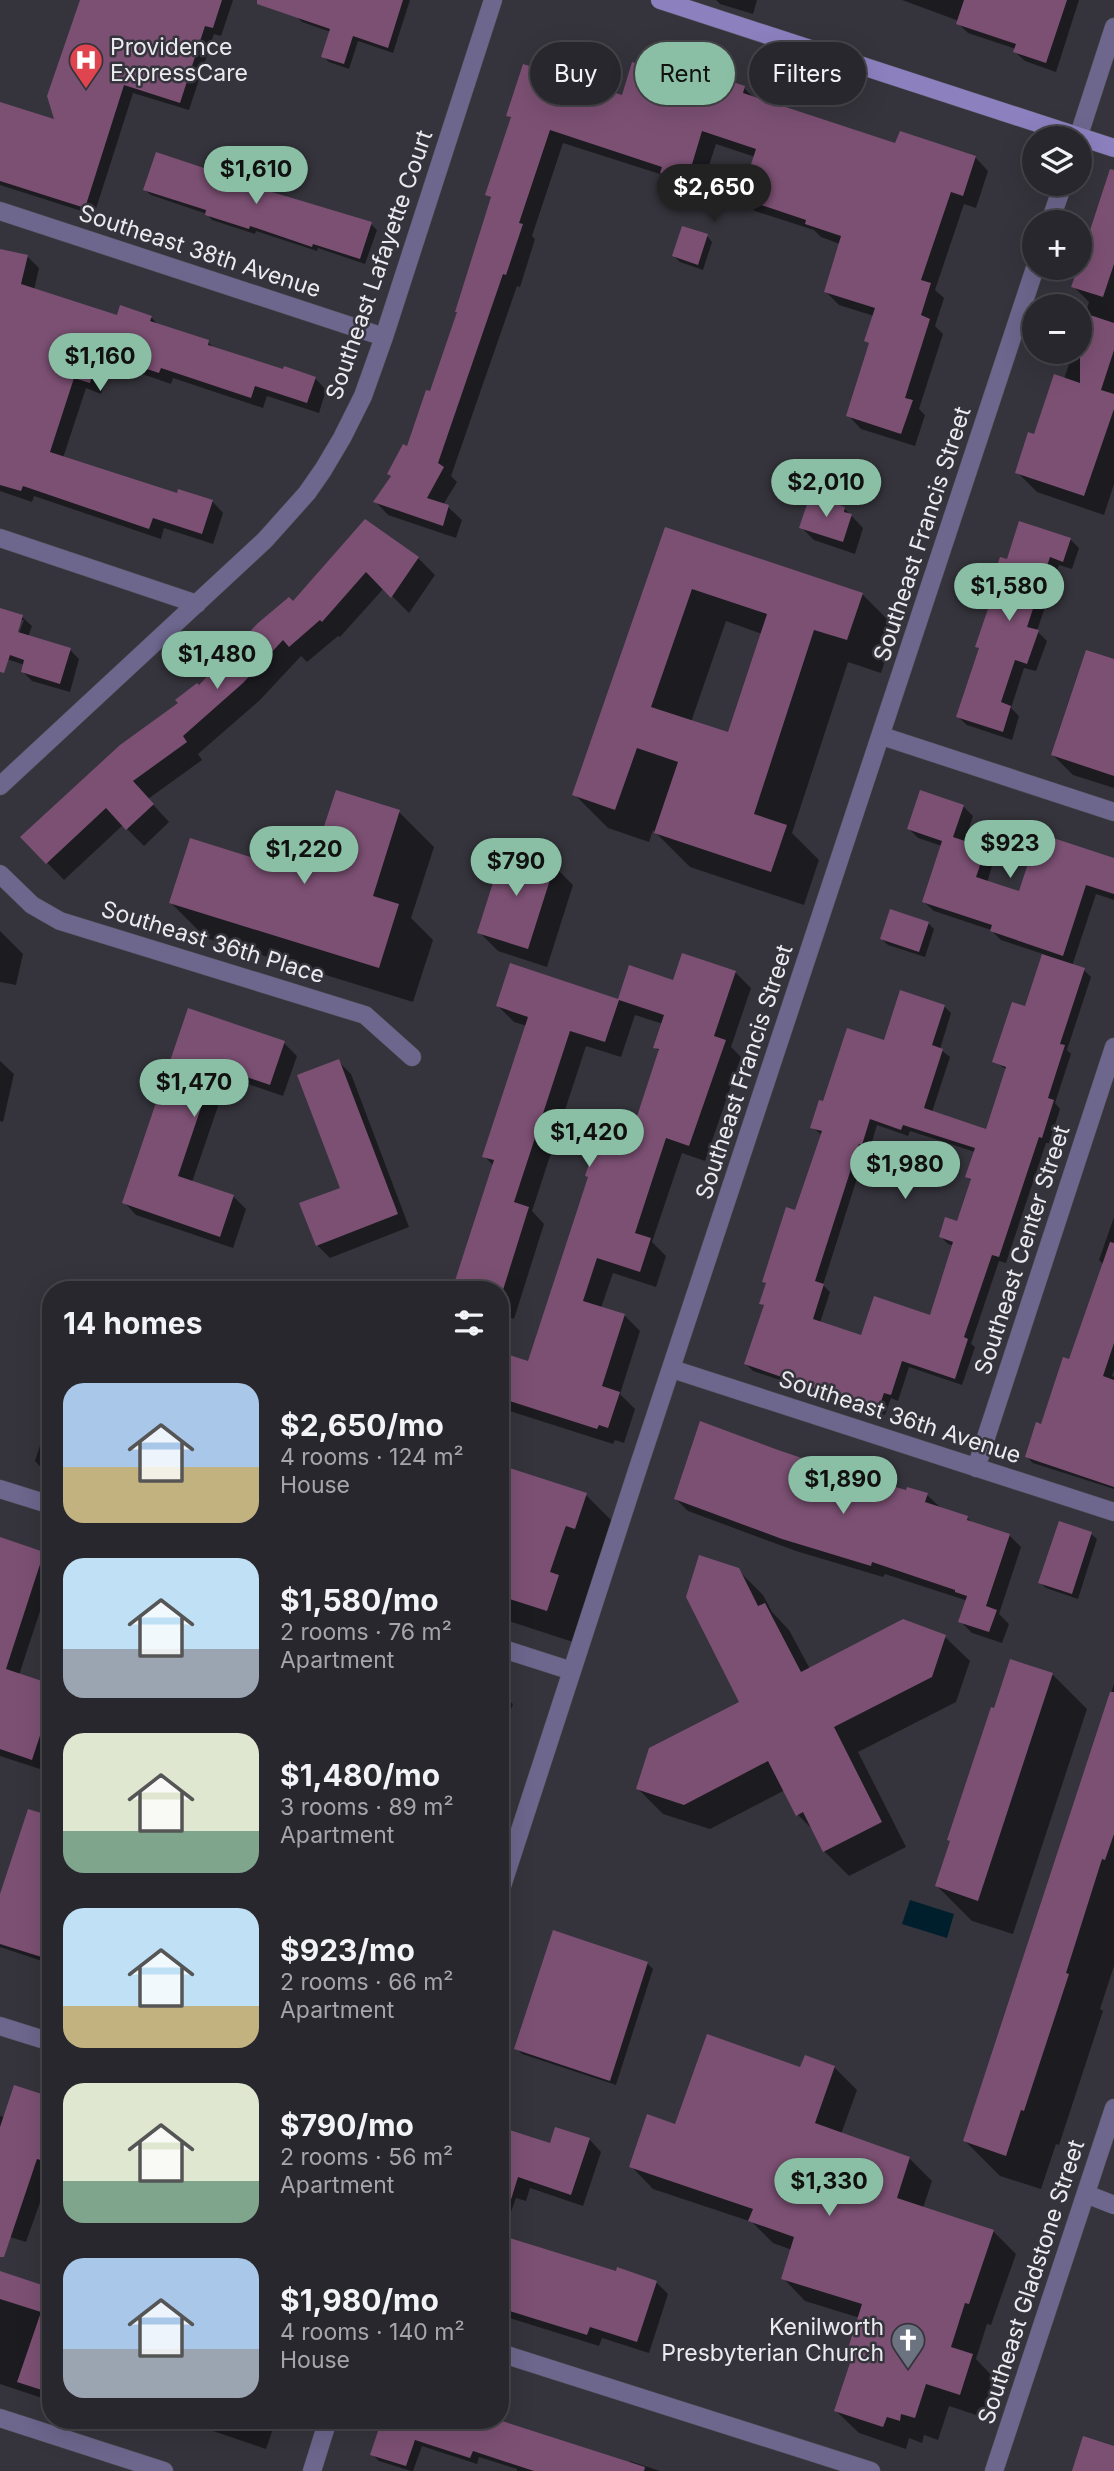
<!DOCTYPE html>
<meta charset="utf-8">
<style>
:root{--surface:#28272d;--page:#302f35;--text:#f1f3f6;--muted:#a5a5aa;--line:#444449;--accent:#8abfa5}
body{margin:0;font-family:Inter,sans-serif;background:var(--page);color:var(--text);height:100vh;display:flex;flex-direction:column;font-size:26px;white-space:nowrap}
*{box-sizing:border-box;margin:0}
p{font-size:23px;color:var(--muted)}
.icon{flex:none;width:38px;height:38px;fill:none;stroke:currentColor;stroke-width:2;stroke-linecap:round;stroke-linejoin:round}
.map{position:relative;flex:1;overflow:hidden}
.drawer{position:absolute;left:42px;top:1281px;width:467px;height:1148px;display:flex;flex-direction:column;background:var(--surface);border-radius:28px;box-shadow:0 7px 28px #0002,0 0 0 2px var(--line)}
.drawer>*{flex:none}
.guide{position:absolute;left:530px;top:42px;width:478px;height:63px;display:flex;gap:14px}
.tools{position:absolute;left:1022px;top:126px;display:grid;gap:14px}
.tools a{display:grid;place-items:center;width:70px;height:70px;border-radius:50%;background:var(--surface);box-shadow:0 7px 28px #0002,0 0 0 2px var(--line);font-size:35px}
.price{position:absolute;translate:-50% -60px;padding:0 16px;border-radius:24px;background:var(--accent);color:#111;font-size:23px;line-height:46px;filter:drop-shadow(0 2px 4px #0008)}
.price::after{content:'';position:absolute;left:50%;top:42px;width:21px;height:16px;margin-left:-10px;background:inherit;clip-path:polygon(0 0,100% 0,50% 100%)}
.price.selected{background:#222;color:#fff}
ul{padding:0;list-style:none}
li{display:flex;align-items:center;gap:21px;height:175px;padding:0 21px}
li span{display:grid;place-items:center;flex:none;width:196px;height:140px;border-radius:21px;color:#555}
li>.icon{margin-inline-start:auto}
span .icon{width:84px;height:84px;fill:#fffc;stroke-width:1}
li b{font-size:30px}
h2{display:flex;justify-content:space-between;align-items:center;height:84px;padding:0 21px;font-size:30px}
.pill{padding:0 24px;border-radius:32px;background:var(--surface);box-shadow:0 7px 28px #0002,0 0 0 2px var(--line);font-size:24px;line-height:63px}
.pill.selected{background:var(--accent);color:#111}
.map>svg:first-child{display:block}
</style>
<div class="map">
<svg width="1114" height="2471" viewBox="0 0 1114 2471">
<rect width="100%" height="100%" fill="#35343c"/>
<path fill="#001f2d" d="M910,1900L954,1914L947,1938L902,1924Z"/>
<path fill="#0007" fill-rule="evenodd" d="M82,0H233L221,36L214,34L189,110L133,93L94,215L0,185V104L57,122Z
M302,0H410L393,53L358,41L349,69L329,62L323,56L331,32L302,22L296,16Z
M716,0H757L753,14L720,4Z
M902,0H1079L1056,72L1025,61L1015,52L1016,49L968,33L958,23L959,21Z
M702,86L744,88L756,100L897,145L975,157L988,171L976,208L964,204L935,290L944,298L935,326L943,334L919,409L925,415L915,446L861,429L848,415L871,345L866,341L874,316L839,305L826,292L840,244L821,237L814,230L755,211L742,198L755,157L716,144L700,193L676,186L666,176L563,143L532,236L535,239L520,287L517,286L451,476L457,482L443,505L448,507L462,520L456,538L388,515L375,501L408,449L431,393L458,313L492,199L487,194L512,119L508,115Z
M220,175L264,184L269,190V192L371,224L377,230L365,264L318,248L317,251L256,231L255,234L212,220L207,214L151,195L145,190Z
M1103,195L1114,198V484L1104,515L1037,492L1017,472L1064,379L1073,352H1080V332L1089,302L1073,286Z
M707,236L712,242L703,270L680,262L674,256Z
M0,251L27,256L39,268L34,290L118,317H151L159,326L208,342L216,350L284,372L315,378L326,390L319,413L267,396L263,408L173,378L171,384L111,363L101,394L86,388L63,458L178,495L212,501L223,513L213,544L164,528L161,539L34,496L32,502L0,491Z
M844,508L863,528L855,554L814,540L801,527Z
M365,521L418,558L435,575L409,613L384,588L340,637L338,636L307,662L301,656L260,700L198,754L202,760L148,799L169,822L144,846L123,825L64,880L22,837L199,688L293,604Z
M667,530L862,594L896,628L881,673L848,662L792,833L819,860L804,905L690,867L653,830L649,842L608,828L574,794ZM726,621L762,634L729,735L691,722Z
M1070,539L1079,548L1072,569L1059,565L1037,631L1047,641L1036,671L1024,668L1011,708L1019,716L1012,740L967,725L958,717L980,650L977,646L993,598L989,595L1008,562Z
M0,609L22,617L32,626L28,637L70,650L79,659L70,692L32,681L23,672L25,665L0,657ZM20,620H24L16,641Z
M1114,661V788L1073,775L1053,755Z
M963,806L973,816L964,843L985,850L994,859L987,883L1020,893L1114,860V900L1096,894L1072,966L1084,970L1091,977L1067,1050L1071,1054L1055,1103L1060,1109L1049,1143H1046L1006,1263L999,1261L971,1344L975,1347L962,1385L909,1367L898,1401L891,1398L885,1415L753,1371L746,1364L765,1307L761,1303L767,1285L764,1281L796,1213L822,1135L812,1127L824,1103L885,1042L944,1006L951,1013L940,1049L950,1057L932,1112L987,1131L1007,1070L994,1061L1026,1008L1043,954L1001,940L991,930L934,911L924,902L942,846L918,838L909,829ZM877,1125L908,1136L910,1131L975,1152L967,1177L972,1181L958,1223L941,1237L948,1244L954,1246L931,1317L862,1337L820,1323L830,1292L823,1285L866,1150L869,1151Z
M399,812L434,847L411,918L433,940L413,1002L206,938L171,903L309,877Z
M505,850L554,866L573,885L547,967L498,951L479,932Z
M928,923L934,929L925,957L888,945L882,939Z
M0,931L23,954L16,985L0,982Z
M511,965L619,1001L630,968L675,982L735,972L751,988L731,1047L741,1057L705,1161L682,1153L652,1242L666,1256L656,1287L613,1273L601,1308L624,1315L640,1331L620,1394L635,1409L624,1443L615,1440L613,1444L500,1408V1354L530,1364L628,1149L660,1052L655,1047L663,1024L635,1015L621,1057L586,1046L532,1211L544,1224L514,1319L500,1314L494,1166L484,1156L527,1026L514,1022L498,1006Z
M189,1011L284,1043L297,1056L283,1096L228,1077L192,1182L233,1196L246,1209L233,1248L136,1215L124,1202Z
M0,1061L14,1074L3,1122L0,1121Z
M338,1061L351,1074L409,1227L330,1258L317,1245L342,1189Z
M1114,1217V1370L1112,1376L1114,1377V1489L1033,1463L1027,1457L1070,1361L1104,1265L1099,1260Z
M51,1411V1478L35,1461Z
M777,1452L907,1492L927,1495L940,1507L967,1518L973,1523L1009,1535L1021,1547L999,1614L1009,1624L1002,1643L972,1633L960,1621L967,1602L965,1600L885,1574L883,1577L796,1551L688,1511L676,1499Z
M500,1467L586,1495L621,1530L582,1645L500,1618Z
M1091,1534L1097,1539L1078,1599L1046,1588L1040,1583Z
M0,1539L43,1553L51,1561V1578L19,1675L51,1686V1754H49L43,1770L0,1756Z
M738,1570L763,1595L772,1612L789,1630L810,1669L945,1637L970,1661L956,1702L858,1752L906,1847L849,1876L824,1851L814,1831L798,1815L785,1790L710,1829L663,1814L638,1789L742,1702Z
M1052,1674L1087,1709L1013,1934L972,1921L937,1886L995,1710Z
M1114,1684V1966L1100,2009L1103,2011L1059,2145L1056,2144L1041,2189L1000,2176L965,2141Z
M500,1693L513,1704L500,1739Z
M500,1750L508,1757L500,1779Z
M51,1818V1964L0,1947V1900Z
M647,1963L653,1969L616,2085L522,2054L516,2048Z
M834,2067L857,2090L841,2134L909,2158L932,2181L923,2208L993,2231L1016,2254L991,2325L987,2324L976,2359L994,2378L982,2417L949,2406L938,2440L924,2435L922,2443L909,2438L906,2449L859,2433L836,2411L852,2363L847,2358L860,2318L805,2301L783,2278L792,2250L773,2243L752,2222L653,2189L631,2166L676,2126L801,2069Z
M51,2099V2171L26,2242L0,2234V2116L5,2117Z
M500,2128L551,2145L589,2139L601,2152L583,2206L530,2188L526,2201L516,2198L502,2237L617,2273L656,2282L668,2294L649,2353L602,2338L599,2346L500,2315Z
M0,2273L51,2289V2401L0,2384Z
M108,2420H134L131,2428Z
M155,2420H276L266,2449L192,2424L189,2431Z
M384,2420L630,2464V2461L660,2471H517V2469L479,2457L477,2464L422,2446L413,2471H411L379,2461L372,2454Z"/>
<path fill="#7c5073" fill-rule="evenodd" d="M80,0H222L213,28L205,26L180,103L124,85L85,208L0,181V102L54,119L47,96Z
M257,0H403L388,48L353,36L344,64L321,57L330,29L257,4Z
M964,0H1067L1046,63L1013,52L1016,44L956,24Z
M632,62L701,84L705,73L745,86L743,93L895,143L900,131L976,156L963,196L951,192L921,280L931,283L921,315L930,319L905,398L913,400L901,434L846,416L869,343L864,341L875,308L824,292L841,236L805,224L806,220L740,198L756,149L702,131L687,181L660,173L662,167L550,130L519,223L523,224L506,275L503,274L438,463L444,467L427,498L449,505L443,526L373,502L391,476L387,474L403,444L407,446L426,390L430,391L457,312H455L491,197L485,195L511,117L506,116L523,64L622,95Z
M156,152L219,173L220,168L265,182L262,189L372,222L360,259L313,244L312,247L250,226L249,229L205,215L206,210L143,190Z
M1110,169L1114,170V264L1103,297L1071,287L1078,268H1080V261Z
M682,226L708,234L698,265L672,256Z
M0,249L28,255L21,284L117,315L120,305L152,316L150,321L209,340L208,345L283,369L284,366L316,377L307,403L255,386L251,398L161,368L159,373L99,353L90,383L74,378L50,452L177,493L178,489L213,500L202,534L153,518L149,529L23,486L21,491L0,485Z
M1084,313L1114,323V350L1101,390L1114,394V409L1084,496L1015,473L1028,432L1034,434L1054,374L1080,383V326Z
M810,495L845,507L844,512L852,514L843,542L799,528Z
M365,519L419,557L391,598L366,572L322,622L320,620L289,647L283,640L243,683L183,736L187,742L133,781L154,804L126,830L106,808L46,864L20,837L120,745L178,703L175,700L197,683L199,685L258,623L289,597L293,601Z
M1019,521L1071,538L1063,562L1050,557L1027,627L1039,630L1027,664L1015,660L1001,702L1011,706L1003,732L956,717L979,648L975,647L992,597L987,595L1000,557L1007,559Z
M665,527L863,593L847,640L814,630L754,814L787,825L771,872L654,833L678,762L637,748L615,810L572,795ZM692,589L767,614L728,732L651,707Z
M0,608L23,615L18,632L71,648L60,684L21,672L24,660L10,655L4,673L0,672Z
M1086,650L1114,659V776L1051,755Z
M336,790L400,810L373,896L399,904L379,968L169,903L190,838L308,875Z
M920,790L964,805L953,837L986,848L976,877L1019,891L1038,833L1114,858V894L1086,885L1063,956L990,931L992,925L922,902L942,841L907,829Z
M504,848L555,864L528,949L477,933Z
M890,909L929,922L919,952L880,939Z
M682,953L736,971L714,1036L726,1040L689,1146L666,1138L635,1233L651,1238L640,1272L597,1258L583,1301L625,1314L602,1386L620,1392L608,1428L599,1425L597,1429L500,1398V1352L528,1361L588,1177L585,1176L598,1137L627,1147L659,1049L653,1048L664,1015L619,1000L605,1042L570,1031L514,1202L529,1207L503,1290H452L494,1160L482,1157L528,1017L496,1006L510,963L618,999L629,965L673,980Z
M1042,954L1085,968L1060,1044L1065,1045L1048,1098L1054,1100L1042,1138L1039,1137L999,1257L992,1255L964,1337L968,1339L955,1379L902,1361L891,1395L884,1393L878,1410L744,1364L764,1305L759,1304L766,1283L762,1282L786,1207L795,1210L822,1131L810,1128L819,1100L823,1101L847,1028L884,1040L900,990L945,1005L932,1045L943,1049L924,1108L986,1129L1006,1067L992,1062L1012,1002L1025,1006ZM870,1119L901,1130L903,1125L975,1148L965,1177L971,1179L957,1221L945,1217L939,1237L953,1242L930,1315L874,1296L861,1335L813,1319L824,1284L815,1281L859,1144L862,1145Z
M188,1008L285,1041L270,1085L215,1066L178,1176L234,1195L220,1237L122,1203Z
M339,1059L398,1214L316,1246L299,1203L340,1188L297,1075Z
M1110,1242L1114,1243V1343L1103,1376L1114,1380V1487L1025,1457L1036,1422L1041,1424L1063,1357L1069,1359Z
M700,1421L778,1450L846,1473L906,1490L907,1487L928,1493L925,1502L968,1516L967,1520L1010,1534L986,1606L997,1610L989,1632L958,1622L967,1596L955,1592V1590L872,1562L871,1566L782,1539L674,1499Z
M500,1465L587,1493L575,1529L566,1526L564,1531L550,1572L559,1575L547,1611L500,1596Z
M1059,1521L1092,1532L1072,1594L1038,1583Z
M0,1537L44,1552L6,1669L51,1684V1702L32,1760L0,1749Z
M699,1555L739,1568L758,1606L765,1603L801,1672L903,1619L946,1635L932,1677L834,1727L882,1822L823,1852L803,1812L796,1816L768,1761L684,1805L636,1789L649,1748L739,1702L686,1597Z
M1010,1659L1053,1673L978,1901L935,1886L950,1841L947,1840L991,1707L994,1708Z
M1110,1692H1114V1834L1105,1860L1102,1859L1066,1973L1069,1974L1024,2111L1021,2110L1006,2156L963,2141Z
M28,1809L51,1816V1960L0,1944V1894Z
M553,1930L648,1962L610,2081L514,2049Z
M707,2034L800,2067L805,2055L835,2066L815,2123L910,2157L897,2198L994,2230L969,2304L965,2303L951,2347L973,2354L960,2395L926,2384L915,2418L901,2414L900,2421L887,2417L883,2427L834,2411L851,2360L845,2358L862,2304L781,2279L794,2237L748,2221L753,2209L629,2167L647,2114L675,2124Z
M14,2085L51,2097V2163L37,2159L4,2257H0V2127Z
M500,2127L550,2143L555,2127L590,2138L571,2195L518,2177L505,2219L500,2218Z
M500,2235L616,2271L617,2267L657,2281L637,2342L590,2327L587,2335L500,2308Z
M0,2271L51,2288V2393L17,2382L41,2312L0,2299Z
M369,2420H499L645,2467L644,2471H534L473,2451L470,2458L415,2440L406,2466L370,2455L379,2428L368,2424Z
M1083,2436L1114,2446V2471H1072Z"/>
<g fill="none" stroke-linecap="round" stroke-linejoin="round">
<g stroke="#525159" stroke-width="19">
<path id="minor" d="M1078,138L1114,27
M0,211L384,337
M1050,222L1063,184
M0,538L197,604
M882,736L1114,812
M0,786L265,540L307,493L323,470L342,438L363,396L384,337L493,0
M0,874L32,905L60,921L365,1015L412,1057
M672,1369L1114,1512
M976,1468L1114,1047
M0,1489L51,1505
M500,1648L572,1671
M500,1892L636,1474L1035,268
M0,2026L51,2042
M1086,2194L1114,2205
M500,2353L871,2471
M0,2418L164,2471
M312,2471L328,2420"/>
</g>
<g stroke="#525159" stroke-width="19">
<path id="tertiary" d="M994,2471L1114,2108"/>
</g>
<g stroke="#525159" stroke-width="19">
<path id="secondary" d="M660,0L1114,148"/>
</g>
<use href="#minor" stroke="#6d668d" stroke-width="18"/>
<use href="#tertiary" stroke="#6d668d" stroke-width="18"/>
<use href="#secondary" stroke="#8c80bf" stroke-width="18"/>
</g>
<defs>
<g id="hospital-pin" transform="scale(1.75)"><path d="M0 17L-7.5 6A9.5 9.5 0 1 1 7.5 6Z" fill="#e0444e" stroke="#35343c"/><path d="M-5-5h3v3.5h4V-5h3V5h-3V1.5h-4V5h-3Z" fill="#fff"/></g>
<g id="church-pin" transform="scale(1.75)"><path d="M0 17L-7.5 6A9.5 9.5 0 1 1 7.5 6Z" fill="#6b7280" stroke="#35343c"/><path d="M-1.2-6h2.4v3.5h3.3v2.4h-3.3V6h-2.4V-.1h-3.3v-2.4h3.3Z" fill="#fff"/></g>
</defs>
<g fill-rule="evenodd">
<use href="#hospital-pin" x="86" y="60"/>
<use href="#church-pin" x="908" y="2340"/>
</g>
<g text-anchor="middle" stroke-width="5" stroke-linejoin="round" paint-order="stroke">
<g font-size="23" fill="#ebeaef" stroke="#35343c" text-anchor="start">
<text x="110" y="55">Providence<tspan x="110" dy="26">ExpressCare</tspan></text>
<text x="884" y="2335" text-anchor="end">Kenilworth<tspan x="884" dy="26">Presbyterian Church</tspan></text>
</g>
<g font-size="23" fill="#ebeaef" stroke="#35343c">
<text transform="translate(200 251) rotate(18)" y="8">Southeast 38th Avenue</text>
<text transform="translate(379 265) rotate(-71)" y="8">Southeast Lafayette Court</text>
<text transform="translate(922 534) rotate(-72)" y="8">Southeast Francis Street</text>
<text transform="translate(213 942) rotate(17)" y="8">Southeast 36th Place</text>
<text transform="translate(744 1072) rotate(-72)" y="8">Southeast Francis Street</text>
<text transform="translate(1022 1250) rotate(-72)" y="8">Southeast Center Street</text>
<text transform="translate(900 1417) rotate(18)" y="8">Southeast 36th Avenue</text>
<text transform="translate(1031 2282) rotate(-72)" y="8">Southeast Gladstone Street</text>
</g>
</g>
</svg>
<div class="tools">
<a><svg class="icon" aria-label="layers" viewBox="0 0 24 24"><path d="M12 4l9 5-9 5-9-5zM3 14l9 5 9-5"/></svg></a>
<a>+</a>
<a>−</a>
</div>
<b class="price" style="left:256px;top:206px">$1,610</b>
<b class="price selected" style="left:714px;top:224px">$2,650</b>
<b class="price" style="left:100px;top:393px">$1,160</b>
<b class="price" style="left:826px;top:519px">$2,010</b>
<b class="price" style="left:1009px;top:623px">$1,580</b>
<b class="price" style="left:217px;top:691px">$1,480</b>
<b class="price" style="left:1010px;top:880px">$923</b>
<b class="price" style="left:304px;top:886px">$1,220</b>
<b class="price" style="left:516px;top:898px">$790</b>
<b class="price" style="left:194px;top:1119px">$1,470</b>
<b class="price" style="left:589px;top:1169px">$1,420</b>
<b class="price" style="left:905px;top:1201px">$1,980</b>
<b class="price" style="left:843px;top:1516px">$1,890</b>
<b class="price" style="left:829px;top:2218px">$1,330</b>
<div class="guide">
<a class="pill">Buy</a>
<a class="pill selected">Rent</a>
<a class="pill">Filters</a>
</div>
<section class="drawer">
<h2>14 homes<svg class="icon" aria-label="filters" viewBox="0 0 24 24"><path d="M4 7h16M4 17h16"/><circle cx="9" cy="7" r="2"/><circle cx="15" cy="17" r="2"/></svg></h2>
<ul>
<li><span style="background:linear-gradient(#a9c7e8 60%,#c2b280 0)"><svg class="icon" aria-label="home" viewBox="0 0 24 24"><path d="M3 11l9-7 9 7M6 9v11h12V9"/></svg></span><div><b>$2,650/mo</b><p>4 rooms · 124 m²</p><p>House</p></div></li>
<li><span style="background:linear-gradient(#bfe0f5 65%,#9aa5b1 0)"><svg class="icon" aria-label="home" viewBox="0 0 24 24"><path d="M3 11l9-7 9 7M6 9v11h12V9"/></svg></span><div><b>$1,580/mo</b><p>2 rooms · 76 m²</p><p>Apartment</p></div></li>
<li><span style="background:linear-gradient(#dfe7d0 70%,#7fa58c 0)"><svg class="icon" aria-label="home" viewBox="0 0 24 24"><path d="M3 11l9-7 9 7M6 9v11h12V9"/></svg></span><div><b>$1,480/mo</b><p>3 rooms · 89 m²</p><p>Apartment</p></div></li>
<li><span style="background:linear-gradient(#bfe0f5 70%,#c2b280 0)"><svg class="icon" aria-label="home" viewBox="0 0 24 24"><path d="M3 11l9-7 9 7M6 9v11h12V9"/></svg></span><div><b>$923/mo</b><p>2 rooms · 66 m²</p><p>Apartment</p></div></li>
<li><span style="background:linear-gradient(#dfe7d0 70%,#7fa58c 0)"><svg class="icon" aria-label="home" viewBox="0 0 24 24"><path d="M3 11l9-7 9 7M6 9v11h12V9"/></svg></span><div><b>$790/mo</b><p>2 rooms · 56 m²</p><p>Apartment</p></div></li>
<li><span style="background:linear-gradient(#a9c7e8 65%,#9aa5b1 0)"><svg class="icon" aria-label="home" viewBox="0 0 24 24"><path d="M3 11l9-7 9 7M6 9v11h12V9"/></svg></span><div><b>$1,980/mo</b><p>4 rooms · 140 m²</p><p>House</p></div></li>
</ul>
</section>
</div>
